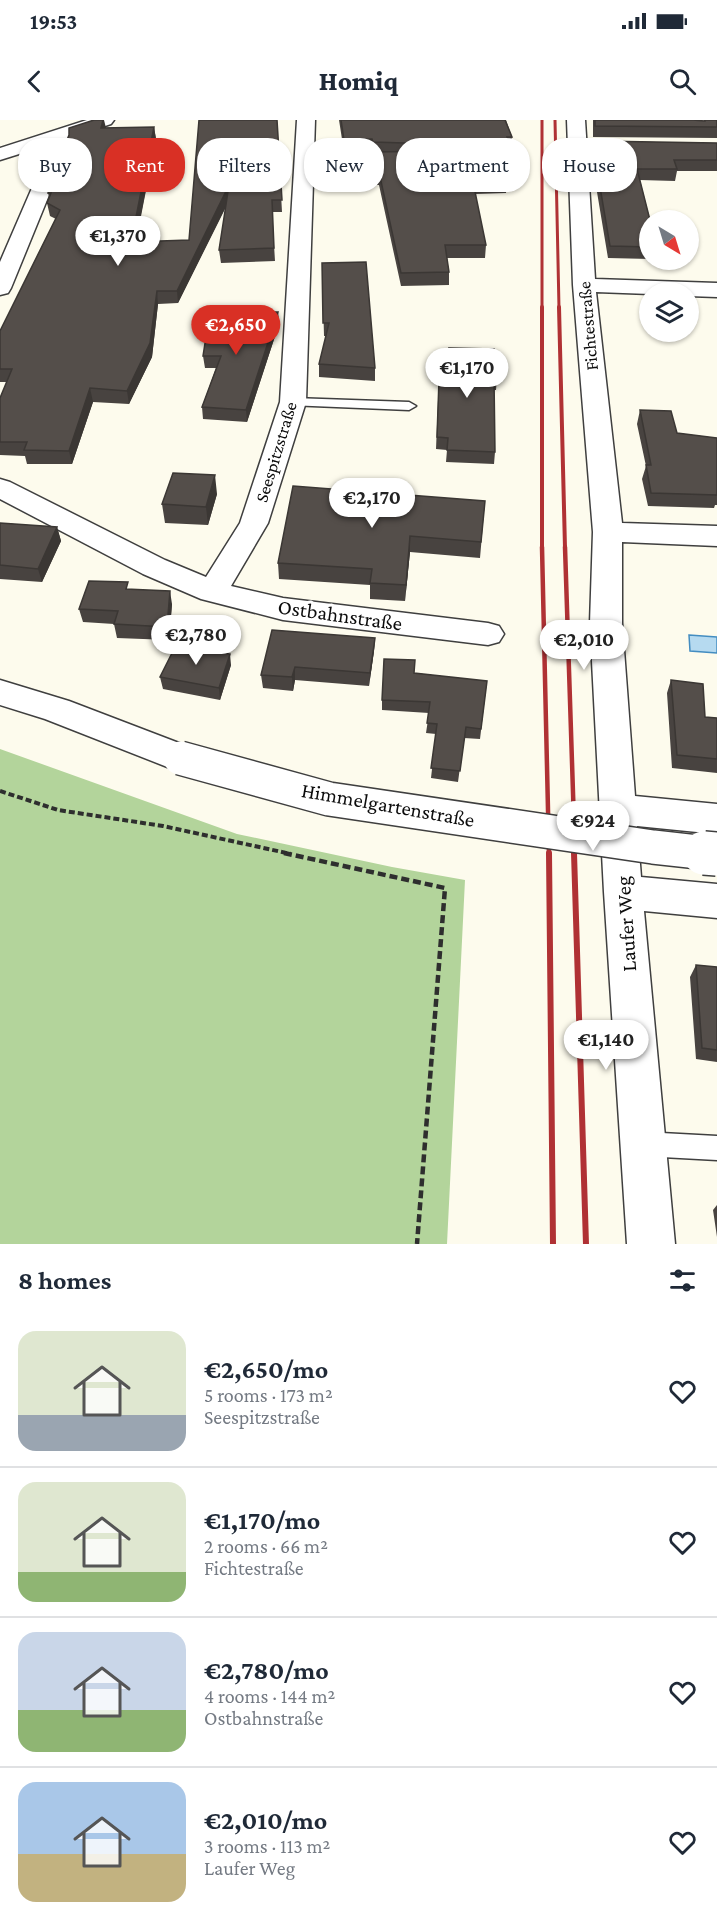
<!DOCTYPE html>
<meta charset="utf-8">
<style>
:root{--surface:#fff;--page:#f2f2f3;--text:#1f2937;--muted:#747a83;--line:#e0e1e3;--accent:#d93025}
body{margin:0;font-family:"Crimson Pro",serif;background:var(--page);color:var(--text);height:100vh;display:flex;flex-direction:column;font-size:22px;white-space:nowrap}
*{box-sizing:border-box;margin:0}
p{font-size:20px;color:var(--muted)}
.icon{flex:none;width:33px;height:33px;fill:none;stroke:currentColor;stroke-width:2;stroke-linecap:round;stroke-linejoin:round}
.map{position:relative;height:1124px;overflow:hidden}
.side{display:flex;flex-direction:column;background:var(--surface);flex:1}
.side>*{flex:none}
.hud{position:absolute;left:18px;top:18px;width:681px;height:54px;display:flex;gap:12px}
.needle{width:39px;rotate:142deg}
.tools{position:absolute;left:639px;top:90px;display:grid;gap:12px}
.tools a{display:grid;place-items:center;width:60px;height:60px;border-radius:50%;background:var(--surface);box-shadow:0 2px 4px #0004;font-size:30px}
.price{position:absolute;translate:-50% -51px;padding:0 14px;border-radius:21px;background:#fff;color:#222;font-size:20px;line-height:39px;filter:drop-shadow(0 2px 3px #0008)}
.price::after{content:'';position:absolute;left:50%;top:36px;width:18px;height:14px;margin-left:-9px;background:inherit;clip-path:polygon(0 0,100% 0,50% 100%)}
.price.selected{background:var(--accent);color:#fff}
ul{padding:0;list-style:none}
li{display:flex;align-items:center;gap:18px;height:150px;padding:0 18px}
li+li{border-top:2px solid var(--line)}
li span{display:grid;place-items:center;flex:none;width:168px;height:120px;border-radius:18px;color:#555}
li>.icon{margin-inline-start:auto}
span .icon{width:72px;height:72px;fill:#fffc;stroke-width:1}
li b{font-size:26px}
h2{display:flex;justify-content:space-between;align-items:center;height:72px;padding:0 18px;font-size:26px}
.chip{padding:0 21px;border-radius:24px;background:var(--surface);box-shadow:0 2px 4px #0004;font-size:21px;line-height:54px}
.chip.selected{background:var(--accent);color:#fff}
.status{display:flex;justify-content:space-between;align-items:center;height:42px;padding:0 30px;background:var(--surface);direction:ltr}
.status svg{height:16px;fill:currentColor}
header{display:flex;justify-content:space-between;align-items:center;height:78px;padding:0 18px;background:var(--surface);font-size:27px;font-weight:800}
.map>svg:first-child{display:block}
</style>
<div class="status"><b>19:53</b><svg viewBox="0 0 49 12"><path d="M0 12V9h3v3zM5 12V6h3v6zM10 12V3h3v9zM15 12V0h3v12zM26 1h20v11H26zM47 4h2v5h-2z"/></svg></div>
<header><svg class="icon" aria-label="back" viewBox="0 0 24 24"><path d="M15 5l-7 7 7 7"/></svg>Homiq<svg class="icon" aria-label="search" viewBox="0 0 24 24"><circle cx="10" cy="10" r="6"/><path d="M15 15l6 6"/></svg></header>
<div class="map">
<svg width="717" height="1124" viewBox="0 0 717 1124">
<rect width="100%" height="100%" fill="#fdfbed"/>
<path fill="#b3d49b" d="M0,629L237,714L392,747L465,760L447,1124H0Z"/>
<path fill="#b6daf0" stroke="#448dc1" stroke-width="1.5" d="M689,515L717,517V533L690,531Z"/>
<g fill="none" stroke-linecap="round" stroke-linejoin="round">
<g stroke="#3f3f3f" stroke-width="3">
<path id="service" d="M398,36L402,37V41L304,43L299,40L304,37Z
M293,278L409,282L416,286L409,290L288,285L286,282L288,279Z
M643,1012L717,1016V1040L643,1036L634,1033L631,1024L634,1015Z"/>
</g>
<g stroke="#3f3f3f" stroke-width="3">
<path id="minor" d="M87,0H114L111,4L69,18V26L11,168L8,173L0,175V142L51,24L0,40V28Z
M297,0H315L306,282L268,403L231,466L283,478L488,503L499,506L504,514L499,522L488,525L283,500L201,479L143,454L0,379V359L10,362L165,440L206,457L240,403L280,282Z
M567,0H585L595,159L717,163V177L688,176V172L650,174L596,172L622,403L717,406V426L622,422V503L635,676L717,684V714L637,706L641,757L717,764V798L644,791L675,1124H627L604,772L590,503L593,412L573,165Z"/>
</g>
<g stroke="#3f3f3f" stroke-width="3">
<path id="tertiary" d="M0,560L69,581L192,628L198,638L192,648L180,652L45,599L0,585Z"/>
</g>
<path stroke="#2e2e2e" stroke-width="4" stroke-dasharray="6 3" stroke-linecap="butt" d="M0,671L58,690L163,706L291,734"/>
<path stroke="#2e2e2e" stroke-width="4.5" stroke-dasharray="8 4" stroke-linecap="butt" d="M284,733L445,768L417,1124"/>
<use href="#service" fill="#fff" fill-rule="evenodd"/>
<use href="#minor" fill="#fff" fill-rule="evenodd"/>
<use href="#tertiary" fill="#fff" fill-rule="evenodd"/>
<path stroke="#b03134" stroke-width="3" d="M542,0V188
M555,0L559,188"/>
<path stroke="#b03134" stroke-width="4" d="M542,187V428
M559,187L565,428"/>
<path stroke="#b03134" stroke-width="4.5" d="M542,427L549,734
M565,427L575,734"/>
<path stroke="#b03134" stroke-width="6" d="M549,733L553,1124
M574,733L586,1124"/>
<g stroke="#3f3f3f" stroke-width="36" stroke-linecap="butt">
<path id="tertiary-bridge-far1" d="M180,638L329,679L653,727L717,734"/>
</g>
<g stroke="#3f3f3f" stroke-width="46" stroke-linecap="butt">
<path id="tertiary-bridge" d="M704,733L717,734"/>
</g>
<use href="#tertiary-bridge-far1" stroke="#fff" stroke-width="33"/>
<use href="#tertiary-bridge" stroke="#fff" stroke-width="43"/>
</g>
<path fill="#484340" d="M277,0L282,92H272L275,141L221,143L219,130L226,86L178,183L158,184L152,237L129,284L93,282L72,344H27L25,336L0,335V278L7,262H0V211L56,99L50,96L47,83L49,77L48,73L106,8L154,7L156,19L136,122L189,120Z
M339,0H506L512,17L509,37H498L507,61L506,73L475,74L486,125L485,138H447L449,152V165L401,166L379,65H376L374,34H373L372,31L344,32Z
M593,0L704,1V0H717V18L593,17Z
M595,21L717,23V51H677L675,61L640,60L650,100V139L608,138L594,54L593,32Z
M322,143L375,248V261L319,257V244L326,216H324Z
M278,192L279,204L247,302L203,299L202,287L216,248H205L203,236Z
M440,231L497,258L496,270H494L495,332L494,344L446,342L447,330L436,329Z
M640,290L677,313L717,318V385H715L714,388L648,386L642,359L646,346L637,304Z
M217,374L208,405L165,403L162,384Z
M485,381L480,438L410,432L405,481L370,479V465L279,459L278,443Z
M0,403L57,407L61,421L42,462L0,459Z
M129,469L172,484L169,520L117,518L114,504L83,502L79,489Z
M375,518L374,531L369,566L295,560L293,571L263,568L261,555Z
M231,545L220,580L163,569L160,557Z
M414,553L487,561L480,619L464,618L458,662L431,658L436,614L426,613L429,593L382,590V580Z
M671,560L705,597L717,598V653L672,648L667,573Z
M696,845L717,847V942L696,939L690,857Z
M717,1085V1117L713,1090Z"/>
<path fill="#3b3734" d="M103,0H104L106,8H101Z
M154,7L156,19L133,134L131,122Z
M229,65L231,77L178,183L177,171Z
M157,171L158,184L152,237L129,284L127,271Z
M278,192L279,204L247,302L246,290Z
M90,268L93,282L72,344L69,331Z
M215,355L217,374L208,405L206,387Z
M57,407L61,421L42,462L38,449Z
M410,416V432L405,481L406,465Z
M170,471L172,484L169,520L167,507Z
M375,518L374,531L369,566L370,553Z
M230,534L231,545L220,580L219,568Z
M295,547V560L293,571L292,557Z"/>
<path fill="#544e4a" stroke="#3b3734" stroke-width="1.5" d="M94,0H103L101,8L154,7L131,122L189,120L199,0H277L282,80H272L274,128L219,130L229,65L177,171H157L150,223L127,271L90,268L69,331L24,330L27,322H0V278L12,249H0V211L60,90L47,83L51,73H48L55,49L69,15V8Z
M341,0H505L512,17H507L510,25H493L507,61L473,62L486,125H445L449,152L401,153L379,52H376L374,32L434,31L435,24L373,22L372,19L344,20Z
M595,0H692L705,1V0H717V7L595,6Z
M595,21L717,23V40H674L677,49H637L650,100V127L610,126L596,43Z
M366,142L375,248L319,244L329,203H323L322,143Z
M210,192H278L246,290L202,287L221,236H203Z
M449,228L494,229L497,258H494L495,332L447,330L448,318L437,317L440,231L450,232Z
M640,290L671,291L677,313L717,318V375L651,373L646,345H651Z
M173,353L215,355L206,387L162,384Z
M293,366L485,381L481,422L410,416L406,465L370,463L372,449L278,443Z
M0,403L57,407L38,449L0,445Z
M89,461L128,462L126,469L170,471L167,507L114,504L118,491L79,489Z
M272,510L375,518L370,553L295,547L292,557L261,555Z
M176,525L230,534L219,568L160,557Z
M384,539L415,540L414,553L487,561L481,609L466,607L460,651L431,648L437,604L427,603L430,582L382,580Z
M671,560L703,564L705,597L717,598V639L677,635Z
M696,845L717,847V930L702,928Z"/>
<g text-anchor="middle" stroke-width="6" stroke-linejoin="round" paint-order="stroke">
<g font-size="18" fill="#0c0c0c" stroke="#fff">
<text transform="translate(588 206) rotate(-95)" y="6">Fichtestraße</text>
<text transform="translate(276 332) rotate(-73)" y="6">Seespitzstraße</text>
</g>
<g font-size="21" fill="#0c0c0c" stroke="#fff">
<text transform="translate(340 495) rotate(8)" y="7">Ostbahnstraße</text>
<text transform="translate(388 685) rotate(10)" y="7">Himmelgartenstraße</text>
<text transform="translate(626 804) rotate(-94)" y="7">Laufer Weg</text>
</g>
</g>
</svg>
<div class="tools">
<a><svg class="needle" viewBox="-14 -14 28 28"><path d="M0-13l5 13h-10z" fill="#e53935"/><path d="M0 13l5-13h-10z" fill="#747a83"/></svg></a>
<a><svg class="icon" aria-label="layers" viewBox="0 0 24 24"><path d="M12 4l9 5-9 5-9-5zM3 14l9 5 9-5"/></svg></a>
</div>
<b class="price" style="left:118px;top:147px">€1,370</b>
<b class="price selected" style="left:236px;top:236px">€2,650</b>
<b class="price" style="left:467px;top:279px">€1,170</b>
<b class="price" style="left:372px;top:409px">€2,170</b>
<b class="price" style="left:196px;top:546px">€2,780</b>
<b class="price" style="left:584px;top:551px">€2,010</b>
<b class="price" style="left:593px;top:732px">€924</b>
<b class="price" style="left:606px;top:951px">€1,140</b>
<div class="hud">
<a class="chip">Buy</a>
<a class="chip selected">Rent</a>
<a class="chip">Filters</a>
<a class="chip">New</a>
<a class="chip">Apartment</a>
<a class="chip">House</a>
</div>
</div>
<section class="side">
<h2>8 homes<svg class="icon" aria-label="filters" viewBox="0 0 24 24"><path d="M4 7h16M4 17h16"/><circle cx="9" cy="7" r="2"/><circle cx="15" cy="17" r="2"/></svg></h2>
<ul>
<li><span style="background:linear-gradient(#dfe7d0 70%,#9aa5b1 0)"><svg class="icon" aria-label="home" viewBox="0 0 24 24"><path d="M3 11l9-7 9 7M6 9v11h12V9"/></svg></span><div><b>€2,650/mo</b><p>5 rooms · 173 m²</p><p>Seespitzstraße</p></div><svg class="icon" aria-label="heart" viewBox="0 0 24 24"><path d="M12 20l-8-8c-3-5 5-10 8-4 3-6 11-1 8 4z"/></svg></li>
<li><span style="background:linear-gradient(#dfe7d0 75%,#8fb573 0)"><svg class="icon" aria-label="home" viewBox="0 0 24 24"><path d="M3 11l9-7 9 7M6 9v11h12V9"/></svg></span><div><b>€1,170/mo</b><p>2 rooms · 66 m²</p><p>Fichtestraße</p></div><svg class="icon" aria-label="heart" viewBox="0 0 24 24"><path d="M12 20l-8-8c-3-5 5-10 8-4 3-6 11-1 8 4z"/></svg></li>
<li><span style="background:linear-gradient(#c9d6e8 65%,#8fb573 0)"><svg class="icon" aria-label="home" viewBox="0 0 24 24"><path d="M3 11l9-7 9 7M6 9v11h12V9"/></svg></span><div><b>€2,780/mo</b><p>4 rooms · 144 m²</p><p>Ostbahnstraße</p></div><svg class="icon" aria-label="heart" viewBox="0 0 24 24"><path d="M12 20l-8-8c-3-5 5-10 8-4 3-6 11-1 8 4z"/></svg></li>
<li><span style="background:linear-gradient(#a9c7e8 60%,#c2b280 0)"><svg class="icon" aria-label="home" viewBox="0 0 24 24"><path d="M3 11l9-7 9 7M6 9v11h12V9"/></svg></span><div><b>€2,010/mo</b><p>3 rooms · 113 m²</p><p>Laufer Weg</p></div><svg class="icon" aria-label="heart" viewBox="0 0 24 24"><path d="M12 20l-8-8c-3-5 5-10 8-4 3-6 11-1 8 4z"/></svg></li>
</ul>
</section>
